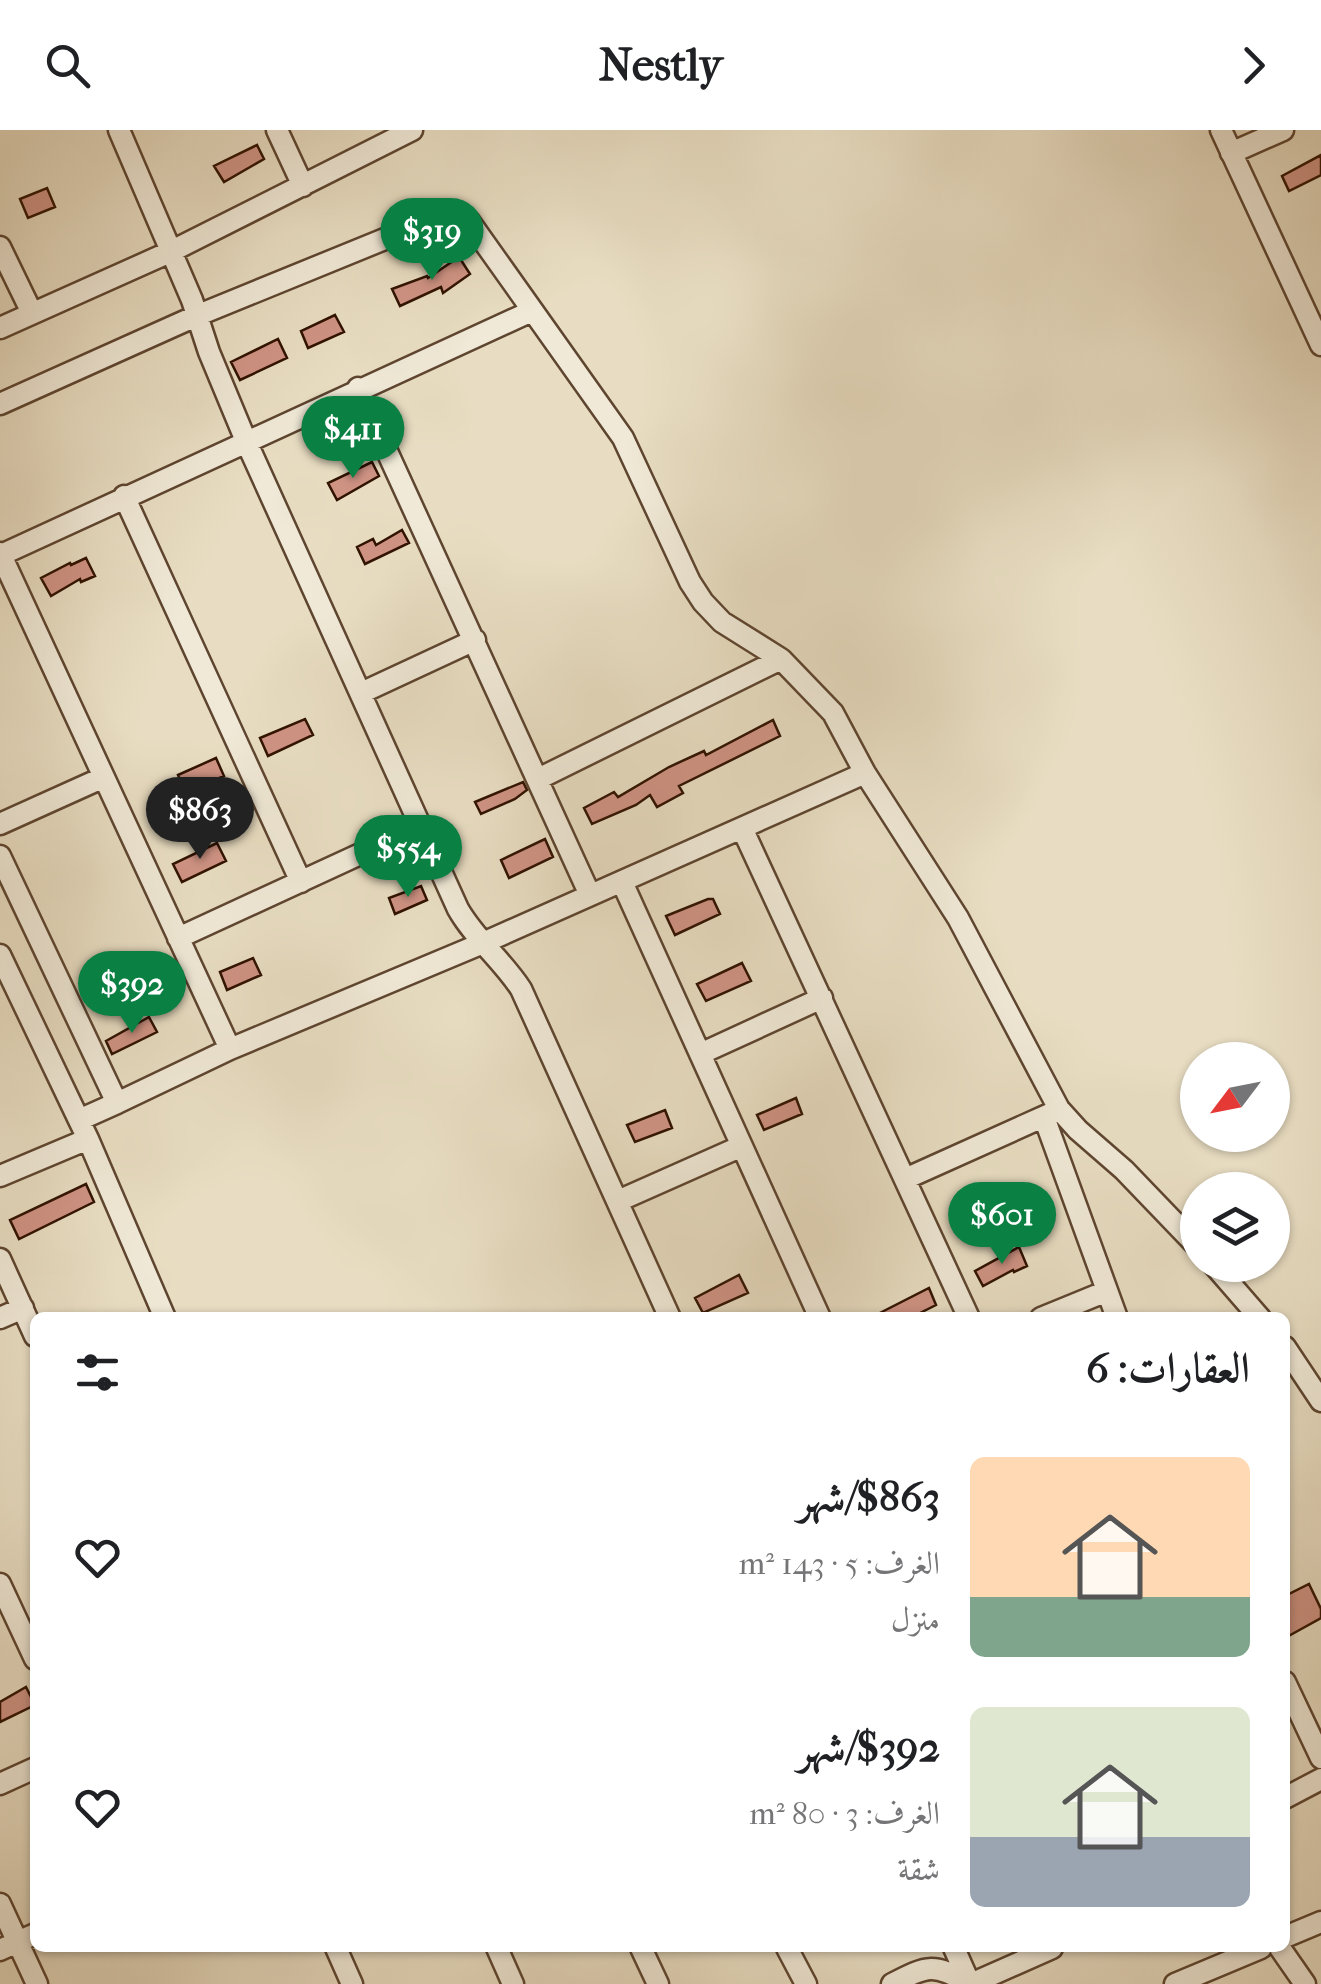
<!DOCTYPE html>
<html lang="ar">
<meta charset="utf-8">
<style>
:root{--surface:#fff;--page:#f6f6f6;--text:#202124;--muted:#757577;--accent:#0b8043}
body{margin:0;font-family:"IM FELL French Canon",Amiri,serif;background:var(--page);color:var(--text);direction:rtl;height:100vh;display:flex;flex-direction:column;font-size:38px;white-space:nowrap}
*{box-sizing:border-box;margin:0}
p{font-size:32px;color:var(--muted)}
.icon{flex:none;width:55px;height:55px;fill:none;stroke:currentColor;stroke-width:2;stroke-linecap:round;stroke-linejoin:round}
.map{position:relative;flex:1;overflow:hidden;direction:ltr}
.drawer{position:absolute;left:30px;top:1182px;width:1260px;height:640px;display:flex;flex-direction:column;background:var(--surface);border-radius:15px;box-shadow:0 2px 8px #0004;direction:rtl}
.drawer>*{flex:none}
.needle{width:65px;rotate:238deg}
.controls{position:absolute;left:1180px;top:912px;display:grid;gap:20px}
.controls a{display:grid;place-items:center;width:110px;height:110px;border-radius:50%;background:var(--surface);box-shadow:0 2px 8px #0004;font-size:50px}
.price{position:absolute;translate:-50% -85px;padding:0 22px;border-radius:35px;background:var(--accent);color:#fff;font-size:32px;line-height:65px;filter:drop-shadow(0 2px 5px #0008)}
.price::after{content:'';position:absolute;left:50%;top:60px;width:30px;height:22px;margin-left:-15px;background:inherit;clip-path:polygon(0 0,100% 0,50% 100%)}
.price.selected{background:#222;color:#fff}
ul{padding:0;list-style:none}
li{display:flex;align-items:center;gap:30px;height:250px;padding:0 40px}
li span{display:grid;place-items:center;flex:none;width:280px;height:200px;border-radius:15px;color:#555}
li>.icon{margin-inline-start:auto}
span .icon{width:120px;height:120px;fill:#fffc;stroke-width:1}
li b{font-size:42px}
h2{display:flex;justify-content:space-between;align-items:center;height:120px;padding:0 40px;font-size:42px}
header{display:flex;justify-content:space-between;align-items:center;height:130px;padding:0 40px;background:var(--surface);font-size:45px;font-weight:700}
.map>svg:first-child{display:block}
</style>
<header><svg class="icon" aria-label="forward" viewBox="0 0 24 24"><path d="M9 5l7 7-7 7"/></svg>Nestly<svg class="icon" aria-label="search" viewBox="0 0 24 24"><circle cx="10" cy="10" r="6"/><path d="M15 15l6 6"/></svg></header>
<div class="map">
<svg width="1321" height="1854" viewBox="0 0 1321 1854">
<rect width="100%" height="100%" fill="#e8ddc2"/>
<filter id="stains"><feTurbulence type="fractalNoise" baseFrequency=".002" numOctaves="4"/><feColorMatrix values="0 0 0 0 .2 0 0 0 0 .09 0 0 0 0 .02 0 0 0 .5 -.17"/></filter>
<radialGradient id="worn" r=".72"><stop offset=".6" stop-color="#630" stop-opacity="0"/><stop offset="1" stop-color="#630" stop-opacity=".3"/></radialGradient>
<path fill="#cf9384" stroke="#301200" stroke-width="2.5" d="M257,15L264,29L224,52L214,36Z
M1321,25V45L1289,61L1282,46Z
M47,58L55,77L28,88L20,69Z
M459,127L470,144L443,163L441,157L400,176L392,159L427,146L428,148Z
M335,185L344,202L308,218L301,201Z
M278,209L287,228L240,250L231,232Z
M372,332L379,346L337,370L328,353Z
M402,400L409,413L365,434L357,417L373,409L376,415Z
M86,428L95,446L81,452L80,449L51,466L41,448L70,433L71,435Z
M305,589L313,605L268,626L260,608Z
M773,590L780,606L679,656L683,663L657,677L650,665L636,675L592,694L584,678L614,662L618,667L669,637L704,621L706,625Z
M216,628L224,646L186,663L178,645Z
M523,652L527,660L515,669L481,684L475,672Z
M545,709L553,727L509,748L501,730Z
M217,713L226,731L182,752L173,734Z
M421,756L427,770L395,784L389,768Z
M708,769H713L720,784L675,805L666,786Z
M253,828L261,845L227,860L220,842Z
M742,833L751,851L706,871L697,854Z
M149,887L157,902L112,924L106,911Z
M796,968L802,984L764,1000L757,985Z
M665,980L672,998L635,1012L627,995Z
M86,1054L94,1072L19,1109L10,1090Z
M1019,1117L1027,1136L1014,1142L1013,1140L983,1156L975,1141Z
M739,1145L748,1163L703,1183L695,1168Z
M929,1158L936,1175L910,1188H870Z
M1309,1454L1321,1479V1488L1285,1508V1466Z
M26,1557L35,1575L0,1592V1572Z"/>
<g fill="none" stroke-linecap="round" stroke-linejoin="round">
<g stroke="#5e4530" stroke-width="25">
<path id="minor" d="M119,0L192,170L209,222L246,311L458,779C475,809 502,830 521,859L670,1188
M277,0L303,56
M1221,0L1321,215
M1231,23L1283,0
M0,117L32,183
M0,198L172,121L412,0
M358,258L590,765
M0,274L196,186L446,84H458L469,91L623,308L690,452L703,472L722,492L781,529L833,583L865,643L958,788L1059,979L1078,1000L1124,1040L1198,1117
M124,366L301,752
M0,423L230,919
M1,425L532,181
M361,563L475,510
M538,649L781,529
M0,694L102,648
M742,698L969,1188
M0,726L117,973L230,919L483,813L865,643
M622,752L820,1188
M178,808L421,696
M0,825L88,1009
M700,924L822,868
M1044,987L1117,1188
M79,990L117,973
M0,1046L88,1009L165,1188
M905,1049L1054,982
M618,1071L742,1016
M0,1129L35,1206
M1214,1135L1260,1188
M0,1188L23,1178
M1041,1188L1107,1161
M1285,1217L1321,1271
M0,1454L35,1529
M1285,1552L1321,1628
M0,1654L35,1638
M1285,1668L1321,1649
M0,1774L37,1854
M1285,1807L1321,1792
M336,1818L352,1854
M497,1818L513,1854
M641,1818L658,1854
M787,1818L806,1854
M954,1818L970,1854
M1280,1818L1305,1854
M0,1820L35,1804
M892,1854C929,1835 933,1833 970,1854
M971,1854L1052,1818
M1175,1854L1261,1818"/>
</g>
<use href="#minor" stroke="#f0e9d7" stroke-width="20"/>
</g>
<rect width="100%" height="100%" filter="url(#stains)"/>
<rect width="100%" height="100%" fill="url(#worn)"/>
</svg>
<div class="controls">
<a><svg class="needle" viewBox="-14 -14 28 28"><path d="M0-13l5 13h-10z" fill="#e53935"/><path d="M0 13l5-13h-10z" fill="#757577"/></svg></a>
<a><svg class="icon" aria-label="layers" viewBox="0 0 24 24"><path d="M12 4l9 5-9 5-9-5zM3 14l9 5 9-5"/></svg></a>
</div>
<b class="price" style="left:432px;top:153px">$319</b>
<b class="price" style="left:353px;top:351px">$411</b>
<b class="price selected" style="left:200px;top:732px">$863</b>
<b class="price" style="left:408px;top:770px">$554</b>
<b class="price" style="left:132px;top:906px">$392</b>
<b class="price" style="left:1002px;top:1137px">$601</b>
<section class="drawer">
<h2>العقارات: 6<svg class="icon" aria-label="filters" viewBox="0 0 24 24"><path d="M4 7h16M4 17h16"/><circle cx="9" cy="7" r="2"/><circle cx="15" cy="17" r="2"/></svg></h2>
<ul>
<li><span style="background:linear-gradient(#ffd9b3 70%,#7fa58c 0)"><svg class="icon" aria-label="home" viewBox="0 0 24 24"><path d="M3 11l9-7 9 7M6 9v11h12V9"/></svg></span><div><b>$863/شهر</b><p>الغرف: 5 · 143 m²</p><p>منزل</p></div><svg class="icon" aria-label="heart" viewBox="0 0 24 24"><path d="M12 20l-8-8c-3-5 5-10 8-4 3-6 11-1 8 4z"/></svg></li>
<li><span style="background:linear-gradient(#dfe7d0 65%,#9aa5b1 0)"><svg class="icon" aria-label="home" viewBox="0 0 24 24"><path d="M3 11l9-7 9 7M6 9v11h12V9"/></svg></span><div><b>$392/شهر</b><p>الغرف: 3 · 80 m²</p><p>شقة</p></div><svg class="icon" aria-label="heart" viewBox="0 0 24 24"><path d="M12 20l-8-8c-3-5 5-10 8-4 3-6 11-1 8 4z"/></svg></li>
</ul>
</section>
</div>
